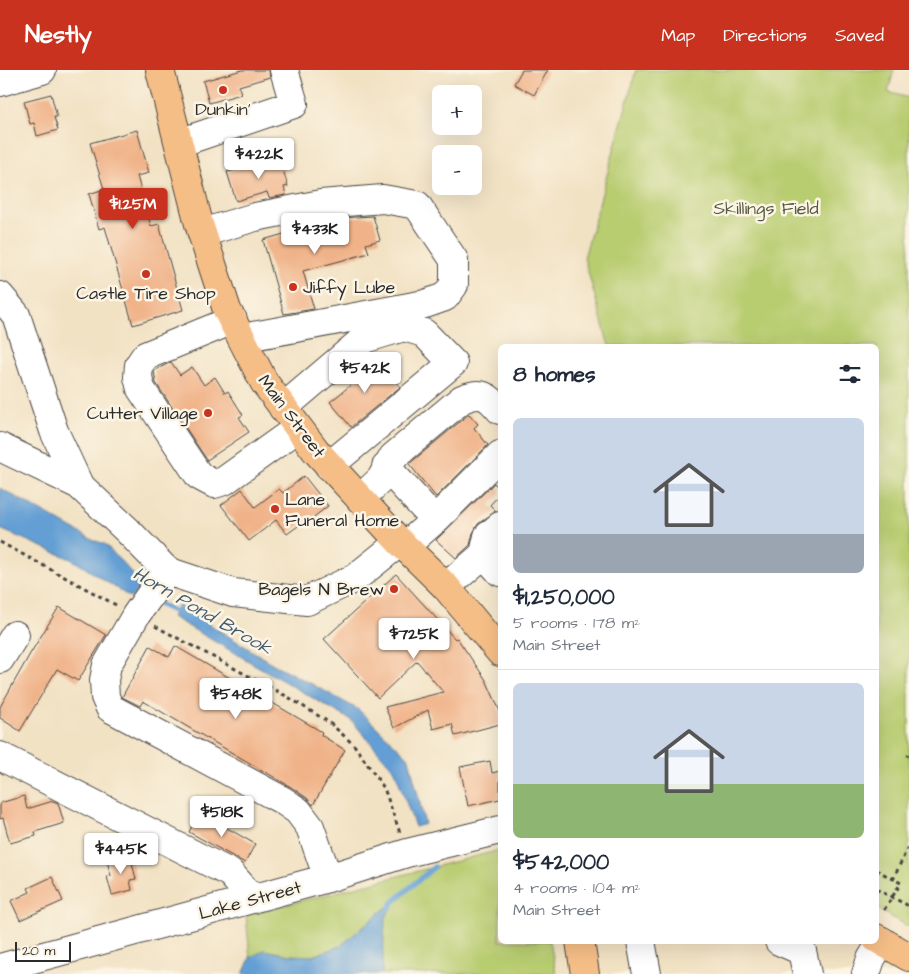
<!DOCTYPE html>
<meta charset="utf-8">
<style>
:root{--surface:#fff;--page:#f2f2f3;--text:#1f2937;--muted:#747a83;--line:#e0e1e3;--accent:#c8321e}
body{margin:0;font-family:"Architects Daughter",sans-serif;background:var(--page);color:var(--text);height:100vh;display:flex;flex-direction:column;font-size:19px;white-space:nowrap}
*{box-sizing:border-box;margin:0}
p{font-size:16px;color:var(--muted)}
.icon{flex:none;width:28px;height:28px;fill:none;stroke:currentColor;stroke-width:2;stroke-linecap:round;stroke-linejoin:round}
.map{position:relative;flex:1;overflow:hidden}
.details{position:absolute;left:498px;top:274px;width:381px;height:600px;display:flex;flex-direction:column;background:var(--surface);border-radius:8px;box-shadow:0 5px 20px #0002}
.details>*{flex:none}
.buttons{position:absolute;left:432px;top:15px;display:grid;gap:10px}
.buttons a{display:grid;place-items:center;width:50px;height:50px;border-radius:8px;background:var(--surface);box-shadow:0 5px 20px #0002;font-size:25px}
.scale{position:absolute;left:15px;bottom:12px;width:56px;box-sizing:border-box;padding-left:5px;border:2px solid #2b2b2b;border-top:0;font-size:14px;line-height:18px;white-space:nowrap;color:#2b2b2b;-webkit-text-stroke:4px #fcf5e5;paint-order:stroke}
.price{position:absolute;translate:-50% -42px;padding:0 11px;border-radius:5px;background:#fff;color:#222;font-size:16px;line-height:32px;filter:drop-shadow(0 1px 2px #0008)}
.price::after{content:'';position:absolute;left:50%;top:30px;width:15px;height:11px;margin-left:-8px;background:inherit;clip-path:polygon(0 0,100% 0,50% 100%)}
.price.selected{background:var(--accent);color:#fff}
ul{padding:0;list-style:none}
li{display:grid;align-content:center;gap:10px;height:265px;padding:0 15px}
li+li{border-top:1px solid var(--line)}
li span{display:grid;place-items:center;height:155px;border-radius:8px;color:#555}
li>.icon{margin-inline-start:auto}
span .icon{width:90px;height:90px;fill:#fffc;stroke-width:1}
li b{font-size:21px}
h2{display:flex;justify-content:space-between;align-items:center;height:60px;padding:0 15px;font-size:21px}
header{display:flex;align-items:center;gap:30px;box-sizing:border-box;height:70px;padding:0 25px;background:var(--accent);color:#fff}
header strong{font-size:24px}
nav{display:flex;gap:28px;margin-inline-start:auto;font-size:18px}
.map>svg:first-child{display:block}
</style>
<header>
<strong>Nestly</strong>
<nav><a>Map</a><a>Directions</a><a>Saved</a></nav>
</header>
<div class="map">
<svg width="909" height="904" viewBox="0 0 909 904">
<rect width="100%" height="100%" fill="#fcf5e5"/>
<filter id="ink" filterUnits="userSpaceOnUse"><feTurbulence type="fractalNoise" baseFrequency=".02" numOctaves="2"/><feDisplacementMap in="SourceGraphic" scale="10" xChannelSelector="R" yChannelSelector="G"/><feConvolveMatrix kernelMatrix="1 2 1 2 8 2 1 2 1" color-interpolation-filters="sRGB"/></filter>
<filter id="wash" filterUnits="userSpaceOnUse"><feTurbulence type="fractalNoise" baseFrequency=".0096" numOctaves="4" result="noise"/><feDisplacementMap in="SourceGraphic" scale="20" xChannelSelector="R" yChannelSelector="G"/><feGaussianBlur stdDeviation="1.12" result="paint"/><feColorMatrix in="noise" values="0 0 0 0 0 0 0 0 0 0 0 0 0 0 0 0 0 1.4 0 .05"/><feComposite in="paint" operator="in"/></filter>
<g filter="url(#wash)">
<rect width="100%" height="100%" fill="#f2e2c4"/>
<path fill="#b8cc70" stroke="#727c4e" d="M636,0H894L888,22L909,28V857L876,838V276H609L584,188Z
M500,780V871H550L556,904H382L385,850L392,833L340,876L312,886L290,885L264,880L250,888L246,845Z"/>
<path fill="#639fd4" stroke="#476580" d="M0,418L93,470L105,474L143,515L131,528L73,490L0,459Z
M178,535L275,595L312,614L359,640L409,688L425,754L415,757L395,701L351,650L172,547Z
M393,832L385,850L382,904H243L250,888L264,880L290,885L312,886L340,876Z"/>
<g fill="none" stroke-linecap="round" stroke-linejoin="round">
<path stroke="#639fd4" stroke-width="5.5" d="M155,532L180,544
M390,838L393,832L434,797"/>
</g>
<g id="blocks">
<path fill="#f0b288" d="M242,0H269L270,7L239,16L241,24L209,33L203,11Z
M522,0H548L534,25L514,14Z
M51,24L57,47H54L58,60L37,66L34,53L30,54L24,31Z
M137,60L149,103L137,106L151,156L159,154L183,240L133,255L105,157L99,159L89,124L104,119L90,73Z
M279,87L288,116L284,117L286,125L269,128L267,122L236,131L227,102Z
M373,146L380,170L366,174L369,183L303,201L314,239L284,244L263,170L339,148Z
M171,292L180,305L192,297L204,315L215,307L225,323L228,321L243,345L239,347L249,362L207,390L156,313L154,301Z
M379,292L400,317L351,357L330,332Z
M469,344L478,354L474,358L488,375L436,427L409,394Z
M304,406L328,436L306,453L305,451L287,464L276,450L249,471L221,435L242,419L255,437L279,419L283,423Z
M494,413L500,419V424L490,435L496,441L478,454L473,463L470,475L456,488L436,470Z
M396,504L455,569L457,568L486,610L500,641V654L455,666L452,654L433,659L428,640L394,658L385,637L443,622L417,591L378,628L324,569Z
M59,537L106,565L78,611L57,599L20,661L0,648V637L30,584Z
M150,576L169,587L175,576L322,662L321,665L345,680L313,735L307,728L291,717L143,631L140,636L122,627Z
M490,691L492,703L500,701V729L468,736L460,697Z
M24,726L27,739L53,731L58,733L64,753L35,762L36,766L10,773L3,748L0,749V733Z
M199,742L255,774L245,793L189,762Z
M130,785L136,809L130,810L132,820L112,825L107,807L111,806L107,791Z
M52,807L63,831L20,850L11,831L30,822L28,818Z"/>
</g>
</g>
<g filter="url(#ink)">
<use href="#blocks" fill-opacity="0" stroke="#494642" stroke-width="1"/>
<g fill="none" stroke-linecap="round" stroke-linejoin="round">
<g stroke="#494642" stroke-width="30">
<path id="minor" d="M0,12L42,0
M179,73L294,34L284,0
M202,163L255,147L321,134L383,129L417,135L454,190V215L445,227L425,234L242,268
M0,226L16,245L54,361L79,415
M233,250L145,286L139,295L138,307L141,319L199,406L214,414L224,411L298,358
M283,338L364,269L404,257L424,263L453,293L329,396
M0,377L79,415L127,460L167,501L233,523L307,531L355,508L400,472
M386,397L435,450
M360,429L381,409L393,387L462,329C482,321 487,325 500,340
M500,456L488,466L484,484L500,502
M404,477L435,450L500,385
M167,501L136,545L107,595L104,610L105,627L110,638L282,730L298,741L310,757L328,808
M446,517L484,484
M0,589L15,565
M0,686L230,803L253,829
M641,871L647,904
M779,871L802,881L807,904
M0,898L328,808L407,783L500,760
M866,904L871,889L882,871"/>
</g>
<g stroke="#494642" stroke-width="30">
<path id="major" d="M160,0L199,154L227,240L264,312L316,381L400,472L446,517L500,582
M876,868L909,887
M580,871L585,904"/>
</g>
<path stroke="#494642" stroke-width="3" stroke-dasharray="4 4" stroke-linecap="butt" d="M0,472L116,535
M155,556L288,627L330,653L354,675L384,718L400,763
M907,685L909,686
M876,800L901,813L882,843
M893,810L909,774
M876,819L909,836"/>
<use href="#minor" stroke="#fff" stroke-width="28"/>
<use href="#major" stroke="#f6be87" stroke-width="28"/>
</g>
</g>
<g fill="#c8321e" stroke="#fcf5e5" stroke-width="2">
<circle cx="223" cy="20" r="5"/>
<circle cx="146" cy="204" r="5"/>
<circle cx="293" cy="217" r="5"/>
<circle cx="208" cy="343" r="5"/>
<circle cx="275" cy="439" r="5"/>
<circle cx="394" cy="519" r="5"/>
</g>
<g text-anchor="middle" stroke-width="5" stroke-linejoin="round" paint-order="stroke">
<g font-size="18" fill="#2b2b2b" stroke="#fcf5e5">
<text x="223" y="45">Dunkin'</text>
<text x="303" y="223" text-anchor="start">Jiffy Lube</text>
<text x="146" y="229">Castle Tire Shop</text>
<text x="198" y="349" text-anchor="end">Cutter Village</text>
<text x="285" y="435" text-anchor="start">Lane<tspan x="285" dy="21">Funeral Home</tspan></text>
<text x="384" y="525" text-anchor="end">Bagels N Brew</text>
</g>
<g font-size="18" fill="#555b40" stroke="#fcf5e5">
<text x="766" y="144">Skillings Field</text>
</g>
<g font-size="18" fill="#2b2b2b" stroke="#fcf5e5">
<text transform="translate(292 346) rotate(53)" y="6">Main Street</text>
<text transform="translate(250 830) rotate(-15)" y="6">Lake Street</text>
</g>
<g font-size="19" font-style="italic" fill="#41596f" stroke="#fcf5e5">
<text transform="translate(203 540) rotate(30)" y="7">Horn Pond Brook</text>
</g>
</g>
</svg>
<div class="buttons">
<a>+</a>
<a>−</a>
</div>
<div class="scale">20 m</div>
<b class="price" style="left:259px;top:110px">$422K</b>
<b class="price selected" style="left:133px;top:160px">$1.25M</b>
<b class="price" style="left:315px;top:185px">$433K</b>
<b class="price" style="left:365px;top:324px">$542K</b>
<b class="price" style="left:414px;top:590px">$725K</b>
<b class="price" style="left:236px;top:650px">$548K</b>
<b class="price" style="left:222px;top:768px">$518K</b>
<b class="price" style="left:121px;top:805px">$445K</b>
<section class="details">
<h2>8 homes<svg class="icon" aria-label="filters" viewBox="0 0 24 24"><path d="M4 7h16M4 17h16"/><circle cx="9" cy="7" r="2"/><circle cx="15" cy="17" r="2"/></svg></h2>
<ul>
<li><span style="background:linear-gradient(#c9d6e8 75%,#9aa5b1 0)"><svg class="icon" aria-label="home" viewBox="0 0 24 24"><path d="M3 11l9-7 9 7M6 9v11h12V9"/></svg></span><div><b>$1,250,000</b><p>5 rooms · 178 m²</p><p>Main Street</p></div></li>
<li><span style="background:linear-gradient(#c9d6e8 65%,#8fb573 0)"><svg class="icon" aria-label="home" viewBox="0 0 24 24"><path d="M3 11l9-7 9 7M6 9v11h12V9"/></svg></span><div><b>$542,000</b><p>4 rooms · 104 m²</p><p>Main Street</p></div></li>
</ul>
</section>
</div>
